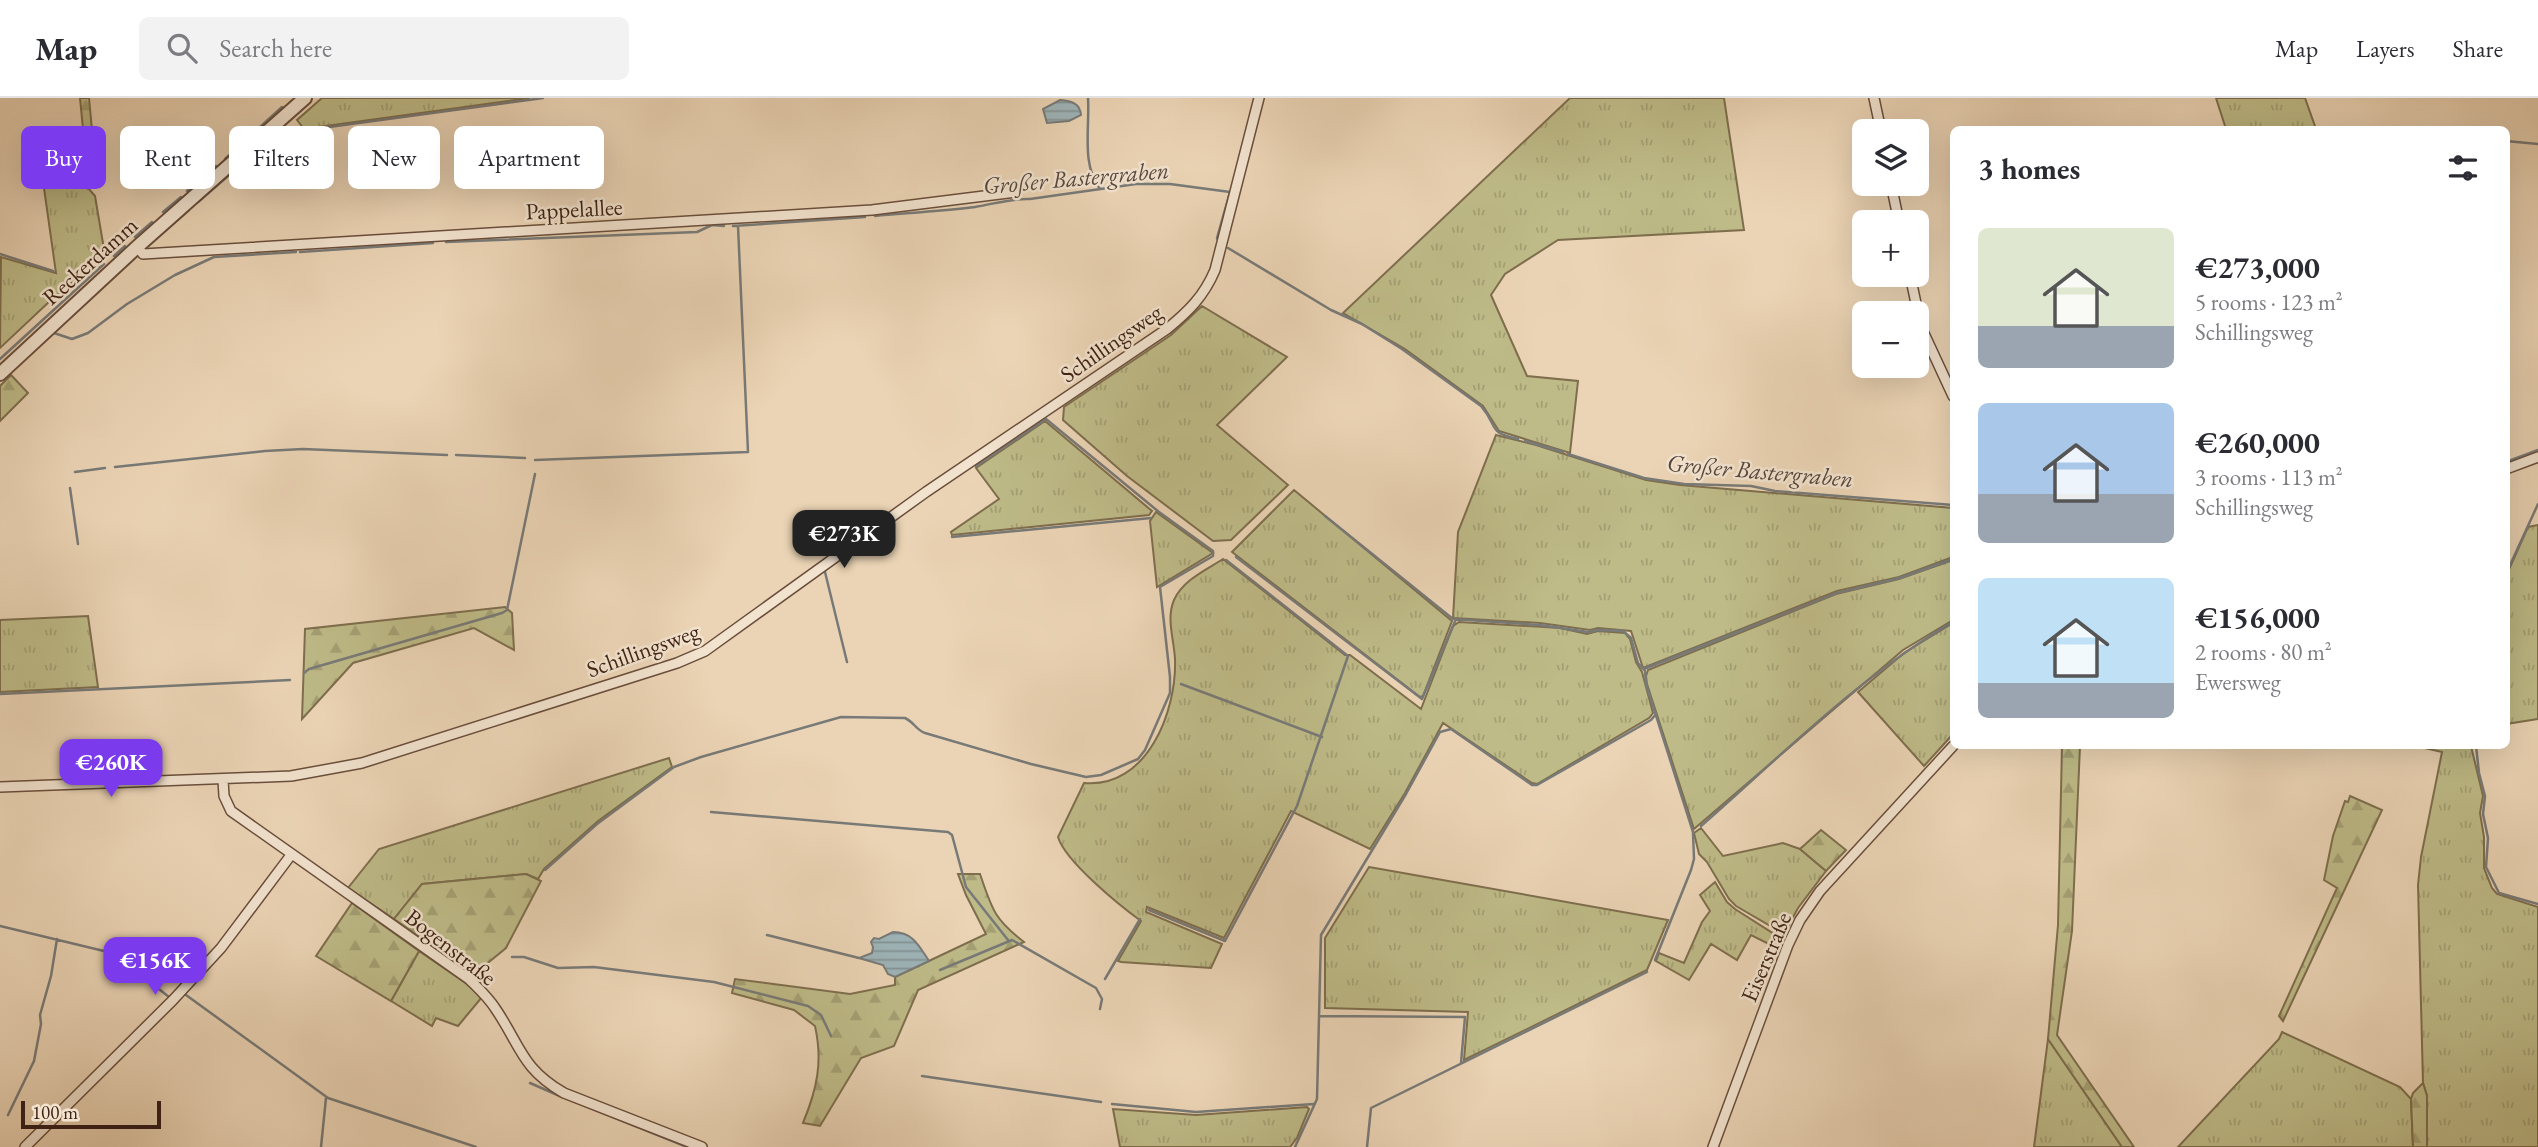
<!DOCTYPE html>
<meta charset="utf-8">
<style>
:root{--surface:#fff;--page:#f2f2f3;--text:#2b2b33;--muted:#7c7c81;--line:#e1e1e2;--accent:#7c3aed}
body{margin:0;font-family:"EB Garamond",serif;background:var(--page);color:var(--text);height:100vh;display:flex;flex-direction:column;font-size:26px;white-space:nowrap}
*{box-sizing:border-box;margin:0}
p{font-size:23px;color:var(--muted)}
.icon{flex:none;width:38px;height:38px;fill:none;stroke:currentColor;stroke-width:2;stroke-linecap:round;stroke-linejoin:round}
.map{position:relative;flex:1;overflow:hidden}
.drawer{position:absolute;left:1950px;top:28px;width:560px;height:623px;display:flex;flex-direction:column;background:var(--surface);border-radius:10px;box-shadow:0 7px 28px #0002}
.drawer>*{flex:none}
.top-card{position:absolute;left:21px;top:28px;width:665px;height:63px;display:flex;gap:14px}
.fabs{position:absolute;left:1852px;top:21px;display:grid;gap:14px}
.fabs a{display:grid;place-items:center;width:77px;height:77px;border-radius:10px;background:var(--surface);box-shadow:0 7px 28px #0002;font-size:35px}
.scale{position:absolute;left:21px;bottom:18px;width:140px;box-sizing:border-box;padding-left:7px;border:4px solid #3f2214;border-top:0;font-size:19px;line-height:24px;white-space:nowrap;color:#3f2214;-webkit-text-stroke:5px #f2e3cf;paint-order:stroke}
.price{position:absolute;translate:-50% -60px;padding:0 16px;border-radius:14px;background:var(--accent);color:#fff;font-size:23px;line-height:46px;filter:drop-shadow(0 2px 4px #0008)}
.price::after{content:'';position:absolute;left:50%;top:42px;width:21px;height:16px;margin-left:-10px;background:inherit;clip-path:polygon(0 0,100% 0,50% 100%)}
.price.current{background:#222;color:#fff}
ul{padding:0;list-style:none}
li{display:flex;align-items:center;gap:21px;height:175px;padding:0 28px}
li span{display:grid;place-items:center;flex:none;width:196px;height:140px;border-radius:10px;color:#555}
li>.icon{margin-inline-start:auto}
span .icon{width:84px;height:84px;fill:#fffc;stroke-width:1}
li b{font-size:30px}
h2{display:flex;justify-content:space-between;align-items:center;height:84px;padding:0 28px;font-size:30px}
.chip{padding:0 24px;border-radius:10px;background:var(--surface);box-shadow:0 7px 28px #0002;font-size:24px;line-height:63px}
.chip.current{background:var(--accent);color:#fff}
header{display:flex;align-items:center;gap:42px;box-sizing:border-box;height:98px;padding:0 35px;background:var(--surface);border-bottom:2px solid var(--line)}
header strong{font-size:33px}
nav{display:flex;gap:38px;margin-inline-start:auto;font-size:24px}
.search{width:490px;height:63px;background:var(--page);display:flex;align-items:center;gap:18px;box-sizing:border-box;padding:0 24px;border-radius:10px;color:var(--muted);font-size:26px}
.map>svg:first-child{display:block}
</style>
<header>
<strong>Map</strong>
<div class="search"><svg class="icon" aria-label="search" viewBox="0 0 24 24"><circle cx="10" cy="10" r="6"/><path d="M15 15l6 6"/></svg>Search here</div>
<nav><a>Map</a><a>Layers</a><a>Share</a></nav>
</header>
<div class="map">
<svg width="2538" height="1049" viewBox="0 0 2538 1049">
<defs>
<pattern id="grass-tufts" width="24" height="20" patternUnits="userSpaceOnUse" patternTransform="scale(1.75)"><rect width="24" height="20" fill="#bebb88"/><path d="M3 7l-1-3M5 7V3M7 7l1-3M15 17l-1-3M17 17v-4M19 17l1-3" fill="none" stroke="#a4a074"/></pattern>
<pattern id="forest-firs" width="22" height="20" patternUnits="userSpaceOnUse" patternTransform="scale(1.75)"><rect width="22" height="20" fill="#bebb88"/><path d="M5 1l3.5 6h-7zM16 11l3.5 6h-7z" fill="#a4a074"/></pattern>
<pattern id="water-rules" width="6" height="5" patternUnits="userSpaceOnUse" patternTransform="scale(1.75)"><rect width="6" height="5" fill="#9eb5ba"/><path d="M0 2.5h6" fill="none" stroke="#829396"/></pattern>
</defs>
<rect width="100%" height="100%" fill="#ebd4b5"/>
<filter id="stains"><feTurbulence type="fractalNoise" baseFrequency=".00286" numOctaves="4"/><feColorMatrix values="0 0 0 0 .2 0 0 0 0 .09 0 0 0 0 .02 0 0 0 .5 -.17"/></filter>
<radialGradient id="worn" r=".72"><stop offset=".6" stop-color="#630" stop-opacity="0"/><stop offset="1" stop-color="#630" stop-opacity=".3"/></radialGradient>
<path fill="url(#grass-tufts)" stroke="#7e6e4e" stroke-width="2" d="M322,0H530L304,31L297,22Z
M1570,0H1724L1744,132L1558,142L1505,176L1491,197L1527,278L1578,283L1570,355L1499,333L1483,308L1405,251L1343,215Z
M2216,0H2305L2316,31H2226Z
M42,76L89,91L95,98L105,157L51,202L0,250L1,159L56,175Z
M1202,208L1287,259L1217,327L1288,387L1231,442L1213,443L1127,378L1063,322L1064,309L1171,237Z
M1045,323L1152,413L1149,417L952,437L951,434L999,401L976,370Z
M1496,337L1536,347L1646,382L1680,387L1953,410V459L1899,479L1837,493L1643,570L1631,533L1598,530L1590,532L1540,525L1453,520L1458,434Z
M1294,392L1452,523L1423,598L1420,599L1232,454Z
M1156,414L1213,455L1157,489L1150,423Z
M2538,427V621L2506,626V478L2528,429Z
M1223,461L1345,557H1350L1421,611L1453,528L1459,524L1560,530L1587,536L1598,533L1625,535L1630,541L1636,564L1642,574L1653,615L1649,620L1537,686L1532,685L1443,625L1405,695L1370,751L1291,713L1224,840L1147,809L1146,814L1222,846L1211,870L1121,864L1118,863L1141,823C1119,807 1065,763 1058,739L1084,685C1147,691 1177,613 1175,561C1174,541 1166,521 1174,502C1183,482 1206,472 1223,461Z
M1953,462V522L1903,552L1694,731L1647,586L1646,578L1648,572L1836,496L1899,481Z
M88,518L98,589L0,594V522Z
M1953,525V636L1924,668L1858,594L1904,555Z
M2416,648H2471L2483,698L2480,715L2484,739V770L2492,790L2497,796L2538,809V1049H2427V998L2423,985L2418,787L2421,759L2442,654Z
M669,660L672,669L598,723L544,771L538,781L526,776L422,786L394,821L348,790L379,751Z
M1701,730L1723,758L1783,745L1800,751L1826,773L1798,810L1784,836L1736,808L1729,801L1707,764L1699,756L1694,735Z
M1369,769L1668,822L1647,872L1464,962L1468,914L1325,910V840Z
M1715,784L1727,804L1735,811L1782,841L1779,851L1751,837L1737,862L1711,846L1689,882L1656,863L1659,855L1684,865L1702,824L1710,813L1700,797Z
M419,853L467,886L482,899L458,928L436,920L432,928L391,903Z
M2282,934L2400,989L2411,1001L2413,1049H2178L2279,941Z
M2048,941L2122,1049H2034Z
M1307,1009L1309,1011L1297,1040L1290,1049H1120L1113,1011L1196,1017Z"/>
<path fill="url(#forest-firs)" stroke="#7e6e4e" stroke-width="2" d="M80,0H89L97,86L88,83Z
M11,277L28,295L0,323V288Z
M505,509L512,515L514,552L474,530L353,565L302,621L305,531Z
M2062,648H2080L2072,833L2057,937L2134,1049H2122L2048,941L2058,827Z
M2350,698L2382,712L2283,923L2279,918L2337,790L2324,782L2333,738L2345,703L2348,704Z
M1821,732L1846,752L1826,773L1800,751Z
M526,776L541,783L506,850L473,877L394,821L422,786Z
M958,776H980C992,811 994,821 1024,844L918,892L894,948L861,960L820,1028L803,1025C817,991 823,964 815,928L794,912L732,895L735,881L850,896L895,887V879L986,836L966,797Z
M352,805L419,853L391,903L316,858Z
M2423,985L2427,998V1049H2413L2411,1001L2413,995Z"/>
<path fill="url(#water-rules)" stroke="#787a78" stroke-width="2" d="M1060,2C1071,3 1080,5 1081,17L1069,23L1047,25L1043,11Z
M893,834C913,834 919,848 929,863L895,879L888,876L883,867L859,860L872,855L873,849L871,844L874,840L879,841Z"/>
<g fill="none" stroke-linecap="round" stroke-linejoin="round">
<path stroke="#787a78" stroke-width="2.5" d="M1088,0C1090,29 1081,67 1100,91
M307,32L543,0
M2506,43L2538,46
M225,61L282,9
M187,93L216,68
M198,104L283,30
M163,114L181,99
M875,118C909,115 942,113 975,109C993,106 1012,100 1030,101L1136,86H1170L1230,94L1217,140L1219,143
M733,128L865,119
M135,139L152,124
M446,144L697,134L712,127L724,128
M147,149L189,112
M1228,150L1331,212L1362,226L1402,251L1481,308C1499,329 1487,335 1518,341
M300,154L433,145
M0,156L53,173
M114,158L125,148
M54,235L72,241L88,235L127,206L175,177L214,159L296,154
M0,261L104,166
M1525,343L1563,354
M1568,356L1644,380L1684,386L1751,388L1775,393L1953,407
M456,357L525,360
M535,362L748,354L738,128
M2506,364L2538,352
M115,369L265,353L303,351L447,357
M75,374L105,370
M70,390L78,446
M1325,418L1453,521L1540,527L1588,534L1598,532L1623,533L1631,540L1638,565L1645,573L1646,586L1693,734L1694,761L1691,772L1655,862
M952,439L1151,420
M1236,459L1422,601L1456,521
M825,474L847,564
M2506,476L2538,406
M1644,571L1837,495L1900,480L1953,461
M304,575L309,571L502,515L507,512L535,376
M1181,586L1322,639
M0,596L290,582
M2476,648L2479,675L2485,698L2483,716L2488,740L2486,769L2499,795L2538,806
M711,714L948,734L952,737L966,789L1008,842
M1701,728C1781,658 1861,577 1953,524
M545,772L597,726L674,669L701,659L841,619L905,620C914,624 916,632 925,635L1031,666L1086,679L1101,677L1138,661L1145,652L1170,595V579L1160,489L1213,458V453L1159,414L1046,321L976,368
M1149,812L1225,843L1297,708L1348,558L1226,462
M0,828L108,854L130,868L169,899
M767,837L859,860
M512,859H524L558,870L594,869L714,884L808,908L821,917L831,938
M940,872L1012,842L1096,890L1102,901L1100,911
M1105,881L1140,821
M186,897L328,1000L476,1049
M1319,918L1465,919L1461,965
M922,978L1101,1004
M530,985L562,999
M568,1001L687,1049
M1112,1006L1196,1014L1314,1006
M8,1017L34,963L41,926L40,917L51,878L57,841
M321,1049L326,1000
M1295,1049L1317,1001L1321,837L1406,696L1440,634L1451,631L1532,687H1537L1651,622L1656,616
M1367,1049L1371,1010L1647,874"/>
<g stroke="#6a4e3c" stroke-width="12">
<path id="minor" d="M1874,0L1881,33
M1891,86L1899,124
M137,149L143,156L872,112L1016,94
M1910,177L1921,229L1953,298
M2506,371L2538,359
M223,682L224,698L231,713L469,881C478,890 488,899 495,910C521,948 521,970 564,995L702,1049
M0,689L291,678L362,665L677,565L705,553L926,394L1167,231C1189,213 1204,198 1215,172L1259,0
M25,1049L173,902L221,850L291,757
M1713,1049L1788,847L1800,822L1820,793L1953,648"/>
</g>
<g stroke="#6a4e3c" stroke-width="16">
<path id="tertiary" d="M0,276L137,149L305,0"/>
</g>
<use href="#minor" stroke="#f2e3cf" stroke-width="9"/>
<use href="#tertiary" stroke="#f2e3cf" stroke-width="12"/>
</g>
<g text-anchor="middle" stroke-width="5" stroke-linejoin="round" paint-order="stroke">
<g font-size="23" fill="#3f2214" stroke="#f2e3cf">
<text transform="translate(574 111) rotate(-3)" y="8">Pappelallee</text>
<text transform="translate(90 163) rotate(-42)" y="8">Reckerdamm</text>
<text transform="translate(1111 245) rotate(-35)" y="8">Schillingsweg</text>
<text transform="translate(643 552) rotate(-20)" y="8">Schillingsweg</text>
<text transform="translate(451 849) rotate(38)" y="8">Bogenstraße</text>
<text transform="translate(1766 859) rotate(-67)" y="8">Eiserstraße</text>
</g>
<g font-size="24" font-style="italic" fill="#57473e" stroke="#f2e3cf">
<text transform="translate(1076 80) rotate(-5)" y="8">Großer Bastergraben</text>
<text transform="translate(1760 373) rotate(5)" y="8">Großer Bastergraben</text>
</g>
</g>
<rect width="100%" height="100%" filter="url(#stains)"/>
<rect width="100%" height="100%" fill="url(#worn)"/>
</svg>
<div class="fabs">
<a><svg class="icon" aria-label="layers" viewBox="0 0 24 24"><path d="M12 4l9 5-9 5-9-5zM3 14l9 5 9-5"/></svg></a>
<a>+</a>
<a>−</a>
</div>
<div class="scale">100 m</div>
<b class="price current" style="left:844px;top:472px">€273K</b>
<b class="price" style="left:111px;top:701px">€260K</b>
<b class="price" style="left:155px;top:899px">€156K</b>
<div class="top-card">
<a class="chip current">Buy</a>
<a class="chip">Rent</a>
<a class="chip">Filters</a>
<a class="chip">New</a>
<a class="chip">Apartment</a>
</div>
<section class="drawer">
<h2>3 homes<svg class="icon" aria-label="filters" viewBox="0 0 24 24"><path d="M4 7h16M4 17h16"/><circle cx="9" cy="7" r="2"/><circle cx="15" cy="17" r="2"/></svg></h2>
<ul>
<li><span style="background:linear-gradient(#dfe7d0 70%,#9aa5b1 0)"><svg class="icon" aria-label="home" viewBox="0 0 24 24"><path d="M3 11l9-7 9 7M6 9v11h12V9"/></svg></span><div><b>€273,000</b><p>5 rooms · 123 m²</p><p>Schillingsweg</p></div></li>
<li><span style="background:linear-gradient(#a9c7e8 65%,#9aa5b1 0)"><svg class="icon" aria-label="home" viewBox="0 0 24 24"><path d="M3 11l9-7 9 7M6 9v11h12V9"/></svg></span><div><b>€260,000</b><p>3 rooms · 113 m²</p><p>Schillingsweg</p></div></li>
<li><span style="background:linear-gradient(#bfe0f5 75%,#9aa5b1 0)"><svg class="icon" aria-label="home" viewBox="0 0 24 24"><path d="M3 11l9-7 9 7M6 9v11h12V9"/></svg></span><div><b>€156,000</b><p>2 rooms · 80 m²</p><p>Ewersweg</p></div></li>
</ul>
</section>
</div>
